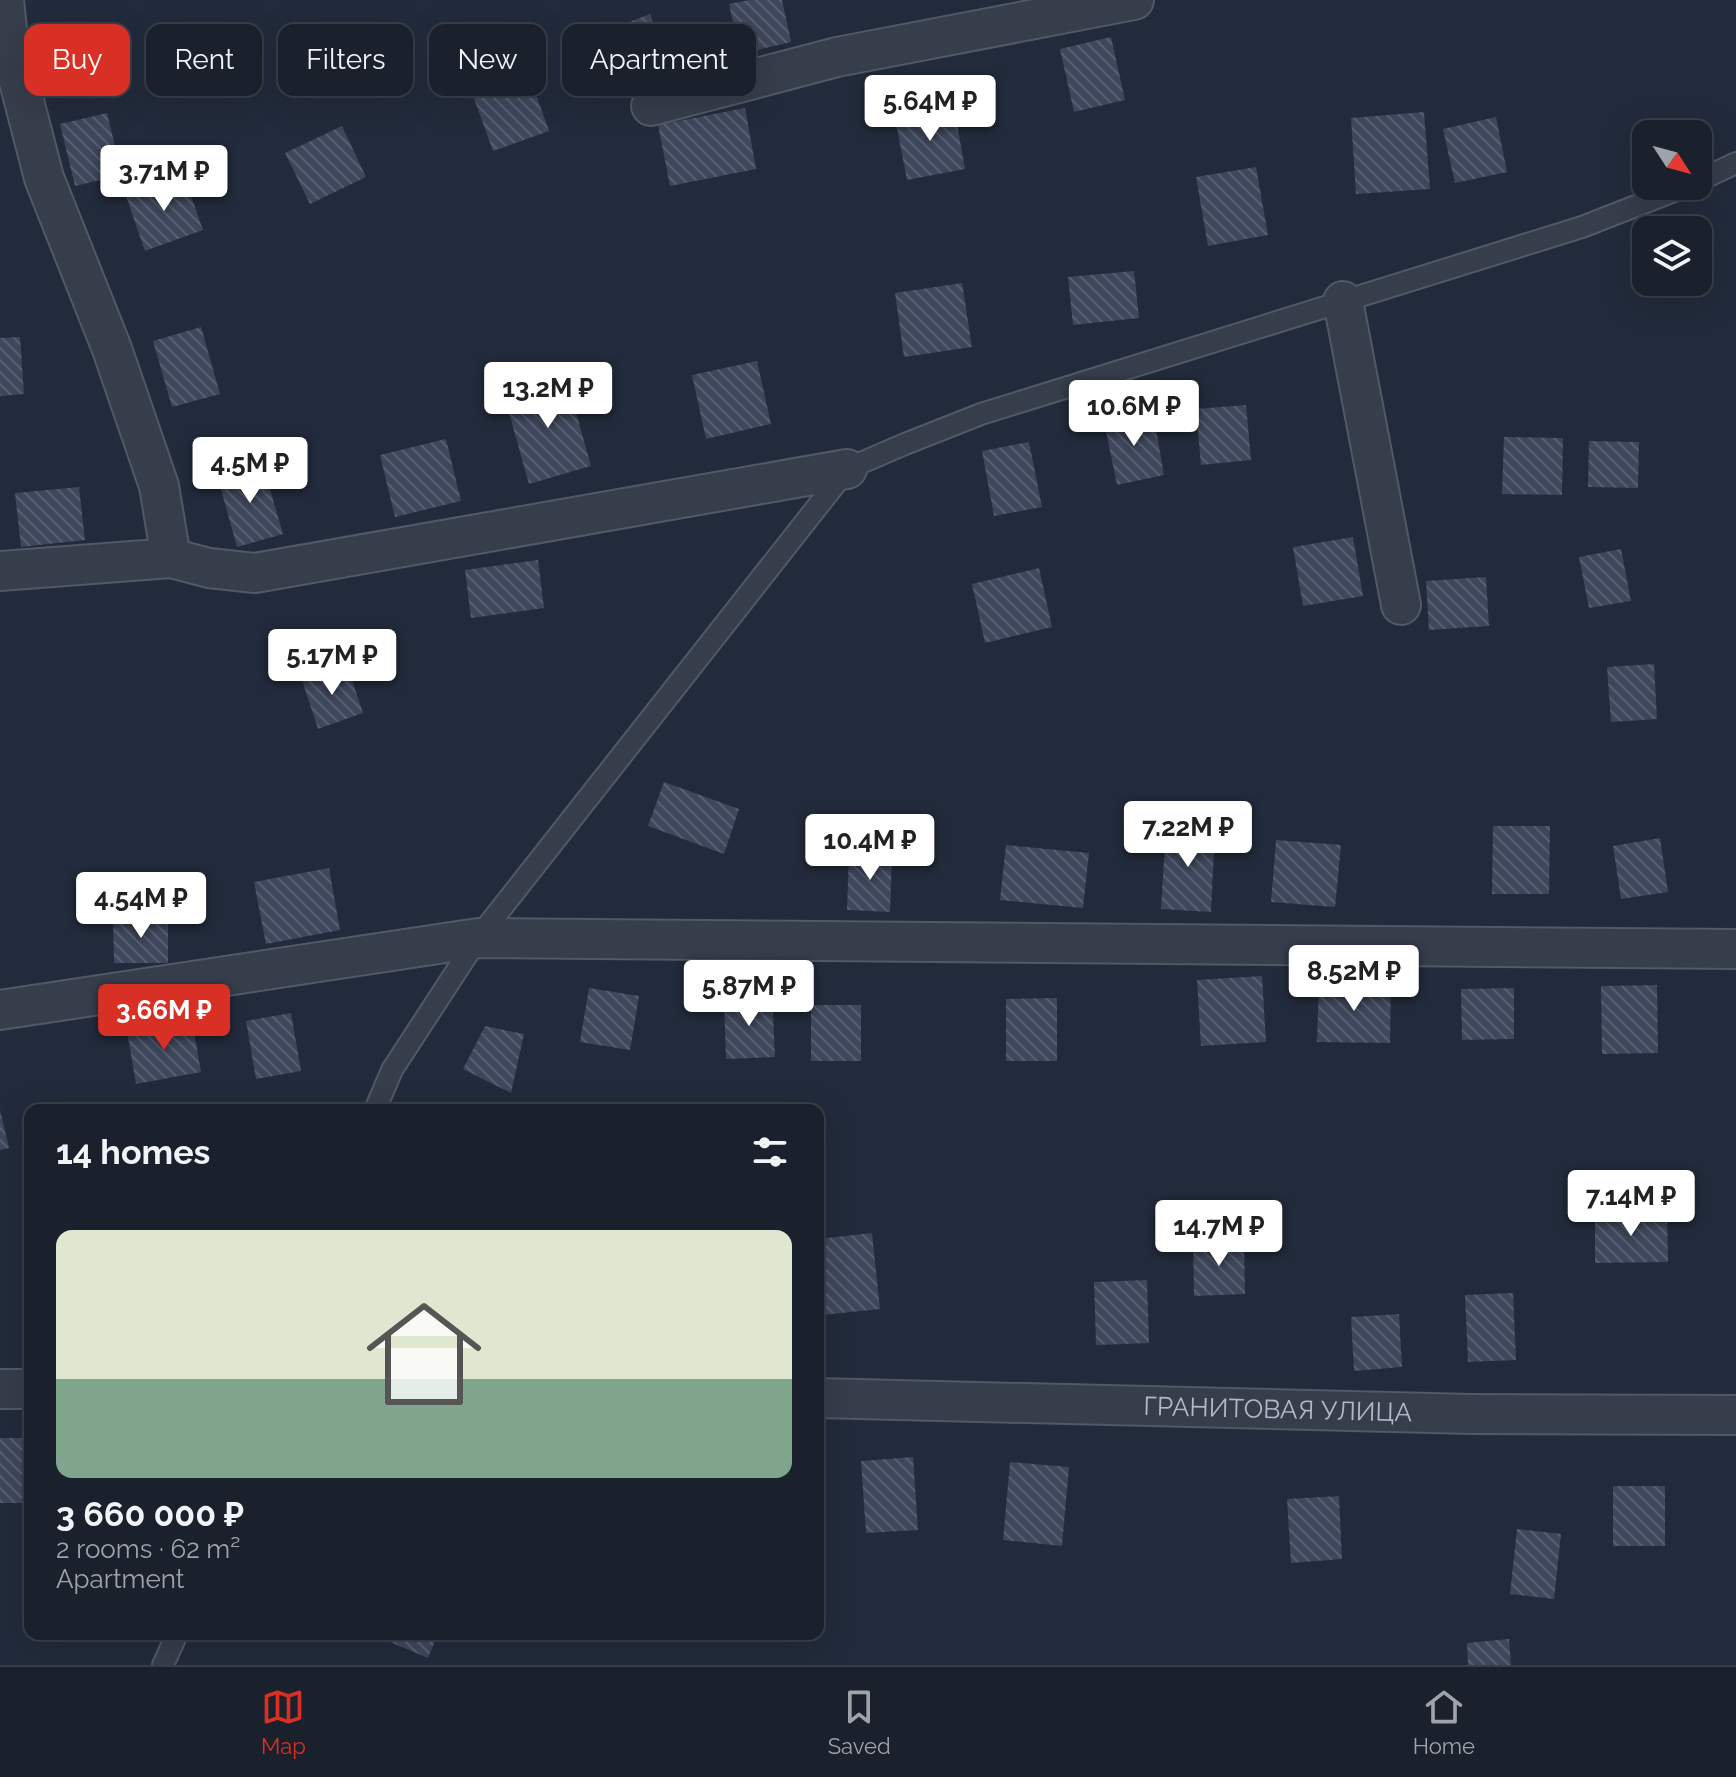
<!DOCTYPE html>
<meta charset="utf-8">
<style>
:root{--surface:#1a202c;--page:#232834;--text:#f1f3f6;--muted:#9fa3a9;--line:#383e48;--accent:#d93025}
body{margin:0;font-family:Raleway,sans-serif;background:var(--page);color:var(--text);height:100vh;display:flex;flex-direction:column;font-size:30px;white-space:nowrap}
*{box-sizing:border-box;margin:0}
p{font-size:26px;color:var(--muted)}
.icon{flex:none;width:44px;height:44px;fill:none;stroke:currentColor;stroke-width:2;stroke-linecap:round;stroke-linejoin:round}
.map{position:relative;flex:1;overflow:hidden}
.sheet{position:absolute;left:24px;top:1104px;width:800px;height:536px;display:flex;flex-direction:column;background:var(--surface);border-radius:16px;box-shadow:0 8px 32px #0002,0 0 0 2px var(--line)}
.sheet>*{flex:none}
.top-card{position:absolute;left:24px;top:24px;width:800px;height:72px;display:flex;gap:16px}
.needle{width:52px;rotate:126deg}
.controls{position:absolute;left:1632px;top:120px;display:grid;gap:16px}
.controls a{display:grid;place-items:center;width:80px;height:80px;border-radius:16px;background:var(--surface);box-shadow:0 8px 32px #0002,0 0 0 2px var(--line);font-size:40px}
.price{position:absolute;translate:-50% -68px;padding:0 18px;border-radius:8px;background:#fff;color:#222;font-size:26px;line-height:52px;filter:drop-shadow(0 2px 4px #0008)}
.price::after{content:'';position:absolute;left:50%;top:48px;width:24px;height:18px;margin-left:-12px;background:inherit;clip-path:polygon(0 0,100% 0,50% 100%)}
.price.on{background:var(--accent);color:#fff}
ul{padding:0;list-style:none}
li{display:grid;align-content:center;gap:16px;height:424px;padding:0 32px}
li+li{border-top:2px solid var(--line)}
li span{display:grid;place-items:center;height:248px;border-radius:16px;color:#555}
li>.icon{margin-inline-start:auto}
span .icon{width:144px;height:144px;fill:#fffc;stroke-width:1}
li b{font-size:34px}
h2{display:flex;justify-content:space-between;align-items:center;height:96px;padding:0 32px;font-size:34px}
.tag{padding:0 28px;border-radius:16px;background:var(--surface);box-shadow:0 8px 32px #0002,0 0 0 2px var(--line);font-size:28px;line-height:72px}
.tag.on{background:var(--accent);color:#fff}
.tab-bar{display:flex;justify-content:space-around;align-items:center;height:112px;border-top:2px solid var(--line);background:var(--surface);font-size:22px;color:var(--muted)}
.tab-bar a{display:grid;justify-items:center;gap:4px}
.tab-bar .on{color:var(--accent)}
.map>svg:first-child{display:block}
</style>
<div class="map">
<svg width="1736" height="1665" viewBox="0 0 1736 1665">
<defs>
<pattern id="building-back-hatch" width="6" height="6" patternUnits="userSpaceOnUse" patternTransform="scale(2)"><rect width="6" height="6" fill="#3e475b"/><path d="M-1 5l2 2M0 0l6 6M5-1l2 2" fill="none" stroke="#585f71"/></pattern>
</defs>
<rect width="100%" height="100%" fill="#222b3b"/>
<path fill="url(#building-back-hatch)" d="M749,0H782L791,42L740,54L729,4Z
M650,14L671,69L633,84L611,29Z
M1111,37L1125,100L1074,112L1060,49Z
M523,58L549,131L493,151L467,79Z
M954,107L965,169L907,180L895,118Z
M745,108L756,169L670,186L658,125Z
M1424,112L1430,189L1356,194L1351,118Z
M107,113L122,175L75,186L60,124Z
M1496,117L1507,172L1455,183L1443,129Z
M342,126L366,177L310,204L285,153Z
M1256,167L1268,235L1208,246L1196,177Z
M184,176L203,230L145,251L126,196Z
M1134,271L1139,318L1073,325L1068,277Z
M962,283L972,347L904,357L895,293Z
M201,327L220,394L172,407L153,341Z
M20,337L24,394L0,396V338Z
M757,361L771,424L706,439L692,375Z
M566,377L591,466L529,484L504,395Z
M1246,405L1251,460L1201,465L1196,409Z
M1153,412L1164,475L1117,485L1104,421Z
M1504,437L1563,438L1562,495L1502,494Z
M446,439L461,501L395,517L380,455Z
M1589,441L1639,442L1638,488L1588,487Z
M1029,442L1042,507L994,516L982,451Z
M262,462L283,534L237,547L217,475Z
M79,487L85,540L21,547L15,493Z
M1353,537L1363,596L1303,606L1293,547Z
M1621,549L1631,601L1589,608L1579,557Z
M538,560L544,608L471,618L465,570Z
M1039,568L1052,627L985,643L972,584Z
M1486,577L1489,626L1429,630L1426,581Z
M1654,664L1657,719L1611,722L1607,667Z
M347,665L363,713L318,729L302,680Z
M664,782L739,809L724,854L648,826Z
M1493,826H1550L1549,894H1492Z
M1166,827L1215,829L1211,912L1161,909Z
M1660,838L1668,892L1621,899L1613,846Z
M1276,840L1341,845L1335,907L1271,902Z
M1006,845L1089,853L1083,908L1000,900Z
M849,853L892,854L890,912L847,910Z
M329,868L340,930L266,944L254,882Z
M168,917V963H114L113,918Z
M1262,976L1266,1042L1201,1046L1197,980Z
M1319,983L1391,984L1390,1043L1317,1042Z
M1657,985L1658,1053L1602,1054L1601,986Z
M589,988L639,996L630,1050L580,1042Z
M1514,988V1039L1462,1040L1461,989Z
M772,996L775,1057L726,1059L724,998Z
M1057,998V1061H1006V999Z
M811,1005H861V1061H811Z
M291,1013L301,1071L256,1079L246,1021Z
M192,1020L201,1072L136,1084L127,1031Z
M485,1026L524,1034L511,1093L463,1069Z
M0,1110L9,1148L0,1150Z
M1595,1213H1667L1668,1262L1595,1263Z
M872,1233L880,1309L822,1315L818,1272V1239Z
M1244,1239L1245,1294L1194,1296L1193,1241Z
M1147,1280L1149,1343L1096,1345L1094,1282Z
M1513,1293L1516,1360L1468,1362L1465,1295Z
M1399,1314L1402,1367L1354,1371L1351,1317Z
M0,1438H23L22,1503H0Z
M913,1457L918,1530L866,1533L861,1461Z
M1010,1462L1069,1467L1062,1546L1003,1540Z
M1613,1486H1665V1546H1613Z
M1339,1496L1342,1559L1291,1563L1287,1499Z
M1517,1529L1561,1534L1554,1599L1510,1594Z
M371,1634H438L428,1658Z
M1509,1639L1511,1665H1468L1467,1643Z"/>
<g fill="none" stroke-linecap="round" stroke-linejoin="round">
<g stroke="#515866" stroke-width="24">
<path id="lane" d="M1698,181L1736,163
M375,1110L392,1070L478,938L847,469L905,444L981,414L1582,227L1687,186
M163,1665L177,1634"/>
</g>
<g stroke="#515866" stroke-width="42">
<g id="street">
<path d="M4,0L8,39L44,178L112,349L159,486L171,558L209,568L255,573L847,469"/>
<path d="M651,106L837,57L1134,0"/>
<path d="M1343,301L1401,605"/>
<path d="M0,571L171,558"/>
<path d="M0,1010L478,938L1736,949"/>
<path d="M0,1389H30"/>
<path id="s1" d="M818,1398L1472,1414L1736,1415"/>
</g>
</g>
<use href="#lane" stroke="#363d4b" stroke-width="20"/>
<use href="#street" stroke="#363d4b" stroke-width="38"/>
</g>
<g text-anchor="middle" stroke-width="6" stroke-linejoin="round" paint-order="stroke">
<g font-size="26" fill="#b1b8c7" stroke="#1b2230">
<text dy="9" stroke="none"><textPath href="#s1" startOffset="460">ГРАНИТОВАЯ УЛИЦА</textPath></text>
</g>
</g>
</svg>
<div class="controls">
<a><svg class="needle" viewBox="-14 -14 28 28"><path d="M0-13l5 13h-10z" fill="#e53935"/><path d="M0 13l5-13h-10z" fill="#9fa3a9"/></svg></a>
<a><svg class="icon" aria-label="layers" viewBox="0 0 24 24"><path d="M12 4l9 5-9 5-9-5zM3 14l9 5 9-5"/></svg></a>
</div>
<b class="price" style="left:930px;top:143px">5.64M ₽</b>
<b class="price" style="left:164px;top:213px">3.71M ₽</b>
<b class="price" style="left:548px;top:430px">13.2M ₽</b>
<b class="price" style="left:1134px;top:448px">10.6M ₽</b>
<b class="price" style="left:250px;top:505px">4.5M ₽</b>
<b class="price" style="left:332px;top:697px">5.17M ₽</b>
<b class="price" style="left:1188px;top:869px">7.22M ₽</b>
<b class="price" style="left:870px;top:882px">10.4M ₽</b>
<b class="price" style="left:141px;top:940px">4.54M ₽</b>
<b class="price" style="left:1354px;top:1013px">8.52M ₽</b>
<b class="price" style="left:749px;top:1028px">5.87M ₽</b>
<b class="price on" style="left:164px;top:1052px">3.66M ₽</b>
<b class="price" style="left:1631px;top:1238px">7.14M ₽</b>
<b class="price" style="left:1219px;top:1268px">14.7M ₽</b>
<div class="top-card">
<a class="tag on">Buy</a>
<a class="tag">Rent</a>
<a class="tag">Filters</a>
<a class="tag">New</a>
<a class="tag">Apartment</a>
</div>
<section class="sheet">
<h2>14 homes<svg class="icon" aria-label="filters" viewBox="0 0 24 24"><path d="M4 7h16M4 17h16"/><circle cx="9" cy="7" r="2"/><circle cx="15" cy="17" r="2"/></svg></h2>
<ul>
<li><span style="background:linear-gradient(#dfe7d0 60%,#7fa58c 0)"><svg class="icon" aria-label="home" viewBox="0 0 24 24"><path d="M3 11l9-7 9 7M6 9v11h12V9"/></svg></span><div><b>3 660 000 ₽</b><p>2 rooms · 62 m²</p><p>Apartment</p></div></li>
</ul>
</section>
</div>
<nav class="tab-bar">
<a class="on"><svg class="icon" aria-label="map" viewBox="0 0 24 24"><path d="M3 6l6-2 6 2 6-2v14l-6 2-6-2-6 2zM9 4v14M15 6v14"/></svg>Map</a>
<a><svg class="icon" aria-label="saved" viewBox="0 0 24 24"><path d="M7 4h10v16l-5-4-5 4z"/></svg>Saved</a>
<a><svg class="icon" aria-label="home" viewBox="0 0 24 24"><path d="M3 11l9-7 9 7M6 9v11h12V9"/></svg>Home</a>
</nav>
